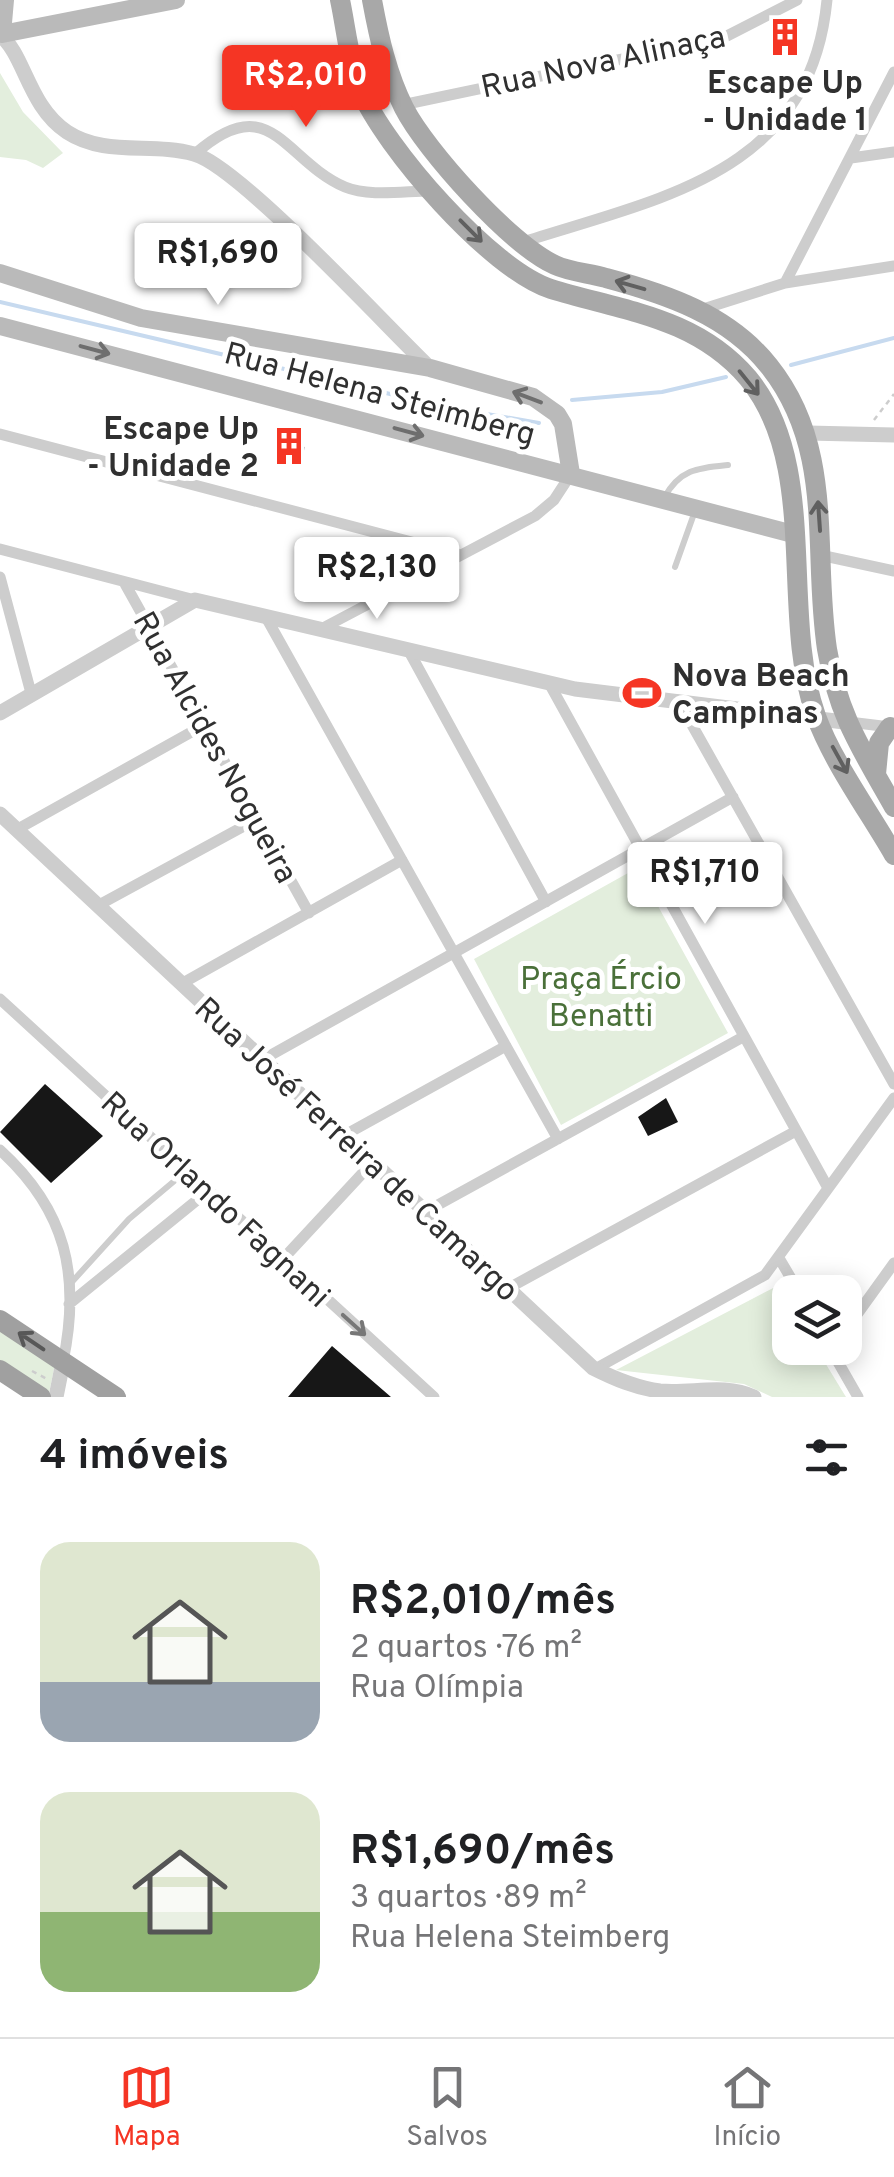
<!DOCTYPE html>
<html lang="pt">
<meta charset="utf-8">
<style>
:root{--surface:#fff;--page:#f6f6f6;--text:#202124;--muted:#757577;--line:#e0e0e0;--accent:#f53524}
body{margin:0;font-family:Overpass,sans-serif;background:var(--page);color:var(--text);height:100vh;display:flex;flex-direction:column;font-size:38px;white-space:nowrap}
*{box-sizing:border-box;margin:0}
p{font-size:32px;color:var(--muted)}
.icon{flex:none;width:55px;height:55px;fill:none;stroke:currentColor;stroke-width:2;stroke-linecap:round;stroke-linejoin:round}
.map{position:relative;height:1397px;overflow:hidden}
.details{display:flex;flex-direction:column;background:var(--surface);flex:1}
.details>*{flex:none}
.controls{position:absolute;left:772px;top:1275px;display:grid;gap:20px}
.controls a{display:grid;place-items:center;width:90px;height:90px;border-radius:20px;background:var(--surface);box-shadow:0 5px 25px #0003;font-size:50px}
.price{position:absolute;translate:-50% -85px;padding:0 22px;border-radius:10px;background:#fff;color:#222;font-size:32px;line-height:65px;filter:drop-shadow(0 2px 5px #0008)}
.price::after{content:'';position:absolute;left:50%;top:60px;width:30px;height:22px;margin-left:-15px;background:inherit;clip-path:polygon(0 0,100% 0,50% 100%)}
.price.current{background:var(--accent);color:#fff}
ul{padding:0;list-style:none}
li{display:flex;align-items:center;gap:30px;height:250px;padding:0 40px}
li span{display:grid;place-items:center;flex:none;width:280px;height:200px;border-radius:30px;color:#555}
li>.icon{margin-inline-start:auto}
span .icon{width:120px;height:120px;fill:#fffc;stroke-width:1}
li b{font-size:42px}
h2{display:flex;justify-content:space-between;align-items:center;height:120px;padding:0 40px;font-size:42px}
.tab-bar{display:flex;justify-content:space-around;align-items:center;height:140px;border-top:2px solid var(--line);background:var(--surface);font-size:28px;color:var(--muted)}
.tab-bar a{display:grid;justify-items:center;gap:5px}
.tab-bar .current{color:var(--accent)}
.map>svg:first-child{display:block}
</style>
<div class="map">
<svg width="894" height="1397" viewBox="0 0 894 1397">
<rect width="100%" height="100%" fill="#fff"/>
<path fill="#e3eedd" d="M0,73L23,112L63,153L43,168L26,160L0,157Z
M637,868L728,1033L561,1125L474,959Z
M779,1285L790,1304V1348H816L846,1397H772L744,1384L616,1370Z
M0,1326L55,1364L49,1393L0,1361Z"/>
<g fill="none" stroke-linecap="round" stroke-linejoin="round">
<path stroke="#c7daef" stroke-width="4" d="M0,302L441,406L539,423
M791,365L894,338
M572,400L662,392L726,377"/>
</g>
<path fill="#171717" d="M284,428L297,431L293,444L305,447L301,462L277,455Z
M45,1084L103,1136L51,1183L0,1132Z
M666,1098L678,1122L648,1136L638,1117Z
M332,1346L391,1397H288Z"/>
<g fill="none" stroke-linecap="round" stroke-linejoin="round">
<path stroke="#cdcdcd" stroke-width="2.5" stroke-dasharray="5 5" stroke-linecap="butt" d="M874,420L894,394
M32,1371L47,1379"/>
<path stroke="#cdcdcd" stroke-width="6" d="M664,498C680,469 698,468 728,465
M675,567L695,511
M71,1283L129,1219L185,1172"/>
<path stroke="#cdcdcd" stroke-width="11" d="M402,105L723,38L797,0
M195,154C271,87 283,160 345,187C369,197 405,191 430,191
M851,158L894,152
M520,243C659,198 810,175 827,0
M785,283L894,266
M700,310L785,283L894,72
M0,434L461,555
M0,549L195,600
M820,555L894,571
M0,577L31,693
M124,582L309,913
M267,619L558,1139
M321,629L535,516L554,500L571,474
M410,653L546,902
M549,683L828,1188
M678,700L894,1084
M849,722L890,727
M16,830L204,725
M97,906L257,819
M181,984L402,860
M0,999L434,1397
M262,1060L733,797
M343,1136L506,1046
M0,1150C66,1210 81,1275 63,1362
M425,1212L743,1037
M779,1258L799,1292
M282,1260L372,1163
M507,1289L796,1131
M69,1304L207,1192
M845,1331L894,1263
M830,1348L858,1397
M595,1369L765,1275L894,1098"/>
<path stroke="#cdcdcd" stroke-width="15" d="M0,35C25,55 28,106 67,132C105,157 152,142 194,154C239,166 387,327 430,368
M808,433L894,435
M0,713L195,600L575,689L844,722
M0,814L593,1368C615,1379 636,1388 660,1391C692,1394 724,1383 754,1397
M56,1397L63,1362"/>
<path stroke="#bababa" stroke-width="18" d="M5,0L2,34L176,0
M0,273L141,318L430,368L533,397L557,414L563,424L571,474
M0,326L793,534"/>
<path stroke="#a8a8a8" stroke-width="20" d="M340,0C346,28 349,62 360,89C384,147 491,270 551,289C623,311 696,317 748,378C821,466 779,612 816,716C832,761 870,813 894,855
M372,0C379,38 387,74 404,108C426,151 511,245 555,265C570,272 589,273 606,278C666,294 729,315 769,366C836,450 812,550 827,649C838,716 862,750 894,807
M876,774L879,743L890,727"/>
<path stroke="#a0a0a0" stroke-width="20" d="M0,1320L116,1397
M0,1370L41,1397"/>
</g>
<defs><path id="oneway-shaft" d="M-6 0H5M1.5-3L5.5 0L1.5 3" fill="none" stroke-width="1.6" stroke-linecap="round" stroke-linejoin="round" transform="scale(2.5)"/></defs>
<g stroke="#606060">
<use href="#oneway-shaft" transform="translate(471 231) rotate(45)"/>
<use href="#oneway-shaft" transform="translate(630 285) rotate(-164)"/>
<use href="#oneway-shaft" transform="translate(749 383) rotate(51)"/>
<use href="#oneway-shaft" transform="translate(819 516) rotate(-94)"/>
<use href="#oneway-shaft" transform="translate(840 760) rotate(61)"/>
</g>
<g stroke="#6e6e6e">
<use href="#oneway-shaft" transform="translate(95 350) rotate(15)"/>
<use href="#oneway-shaft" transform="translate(527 397) rotate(-159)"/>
<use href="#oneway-shaft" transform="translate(409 432) rotate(15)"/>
</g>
<use stroke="#777" href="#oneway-shaft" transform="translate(354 1325) rotate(42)"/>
<use stroke="#575757" href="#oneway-shaft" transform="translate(31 1341) rotate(-146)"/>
<defs>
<g id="building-bare" transform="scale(3)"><path d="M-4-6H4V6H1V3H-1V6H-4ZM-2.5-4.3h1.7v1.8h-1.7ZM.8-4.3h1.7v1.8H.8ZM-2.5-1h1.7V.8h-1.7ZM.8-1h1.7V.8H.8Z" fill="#f53524" stroke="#fff" stroke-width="2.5" paint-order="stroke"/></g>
<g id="stadium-bare" transform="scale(3)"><path d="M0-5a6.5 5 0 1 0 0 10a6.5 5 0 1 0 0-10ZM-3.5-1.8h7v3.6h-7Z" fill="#f53524" stroke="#fff" stroke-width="2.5" paint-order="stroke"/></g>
</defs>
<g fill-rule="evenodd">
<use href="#building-bare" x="785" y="37"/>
<use href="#building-bare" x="289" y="446"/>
<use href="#stadium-bare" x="642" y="693"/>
</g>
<g text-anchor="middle" stroke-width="10" stroke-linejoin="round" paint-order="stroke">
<g font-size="32" fill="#303030" stroke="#fff">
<text transform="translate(603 61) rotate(-12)" y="11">Rua Nova Alinaça</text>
<text transform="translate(380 393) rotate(15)" y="11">Rua Helena Steimberg</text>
<text transform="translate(216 747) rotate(61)" y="11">Rua Alcides Nogueira</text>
<text transform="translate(357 1149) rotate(43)" y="11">Rua José Ferreira de Camargo</text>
<text transform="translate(216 1199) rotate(43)" y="11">Rua Orlando Fagnani</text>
</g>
<g font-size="32" font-weight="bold" fill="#303030" stroke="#fff">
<text x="785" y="93">Escape Up<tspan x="785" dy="37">- Unidade 1</tspan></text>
<text x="259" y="439" text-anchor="end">Escape Up<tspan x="259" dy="37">- Unidade 2</tspan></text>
<text x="672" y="686" text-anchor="start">Nova Beach<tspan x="672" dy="37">Campinas</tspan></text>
</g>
<g font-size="32" fill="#4a7039" stroke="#fff">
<text x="601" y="989">Praça Ércio<tspan x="601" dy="37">Benatti</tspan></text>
</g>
</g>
</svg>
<div class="controls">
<a><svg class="icon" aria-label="layers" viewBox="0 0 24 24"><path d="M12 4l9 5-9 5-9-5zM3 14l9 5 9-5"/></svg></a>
</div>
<b class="price current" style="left:306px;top:130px">R$2,010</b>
<b class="price" style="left:218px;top:308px">R$1,690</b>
<b class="price" style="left:377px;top:622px">R$2,130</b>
<b class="price" style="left:705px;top:927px">R$1,710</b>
</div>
<section class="details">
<h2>4 imóveis<svg class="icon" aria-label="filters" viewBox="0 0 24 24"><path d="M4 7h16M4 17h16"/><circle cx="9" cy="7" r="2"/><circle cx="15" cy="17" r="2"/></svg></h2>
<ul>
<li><span style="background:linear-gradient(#dfe7d0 70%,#9aa5b1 0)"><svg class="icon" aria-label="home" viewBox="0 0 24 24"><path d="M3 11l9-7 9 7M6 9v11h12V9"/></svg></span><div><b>R$2,010/mês</b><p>2 quartos · 76 m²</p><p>Rua Olímpia</p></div></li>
<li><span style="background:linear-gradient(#dfe7d0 60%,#8fb573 0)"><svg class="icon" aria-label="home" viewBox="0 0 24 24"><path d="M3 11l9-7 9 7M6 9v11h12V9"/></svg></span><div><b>R$1,690/mês</b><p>3 quartos · 89 m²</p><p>Rua Helena Steimberg</p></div></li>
</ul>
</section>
<nav class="tab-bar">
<a class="current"><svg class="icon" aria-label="map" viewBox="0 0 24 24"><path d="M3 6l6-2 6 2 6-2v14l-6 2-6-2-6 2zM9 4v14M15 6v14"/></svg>Mapa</a>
<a><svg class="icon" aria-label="saved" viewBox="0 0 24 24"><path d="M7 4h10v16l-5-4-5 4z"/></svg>Salvos</a>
<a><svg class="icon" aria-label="home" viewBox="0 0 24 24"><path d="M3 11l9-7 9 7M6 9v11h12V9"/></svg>Início</a>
</nav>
